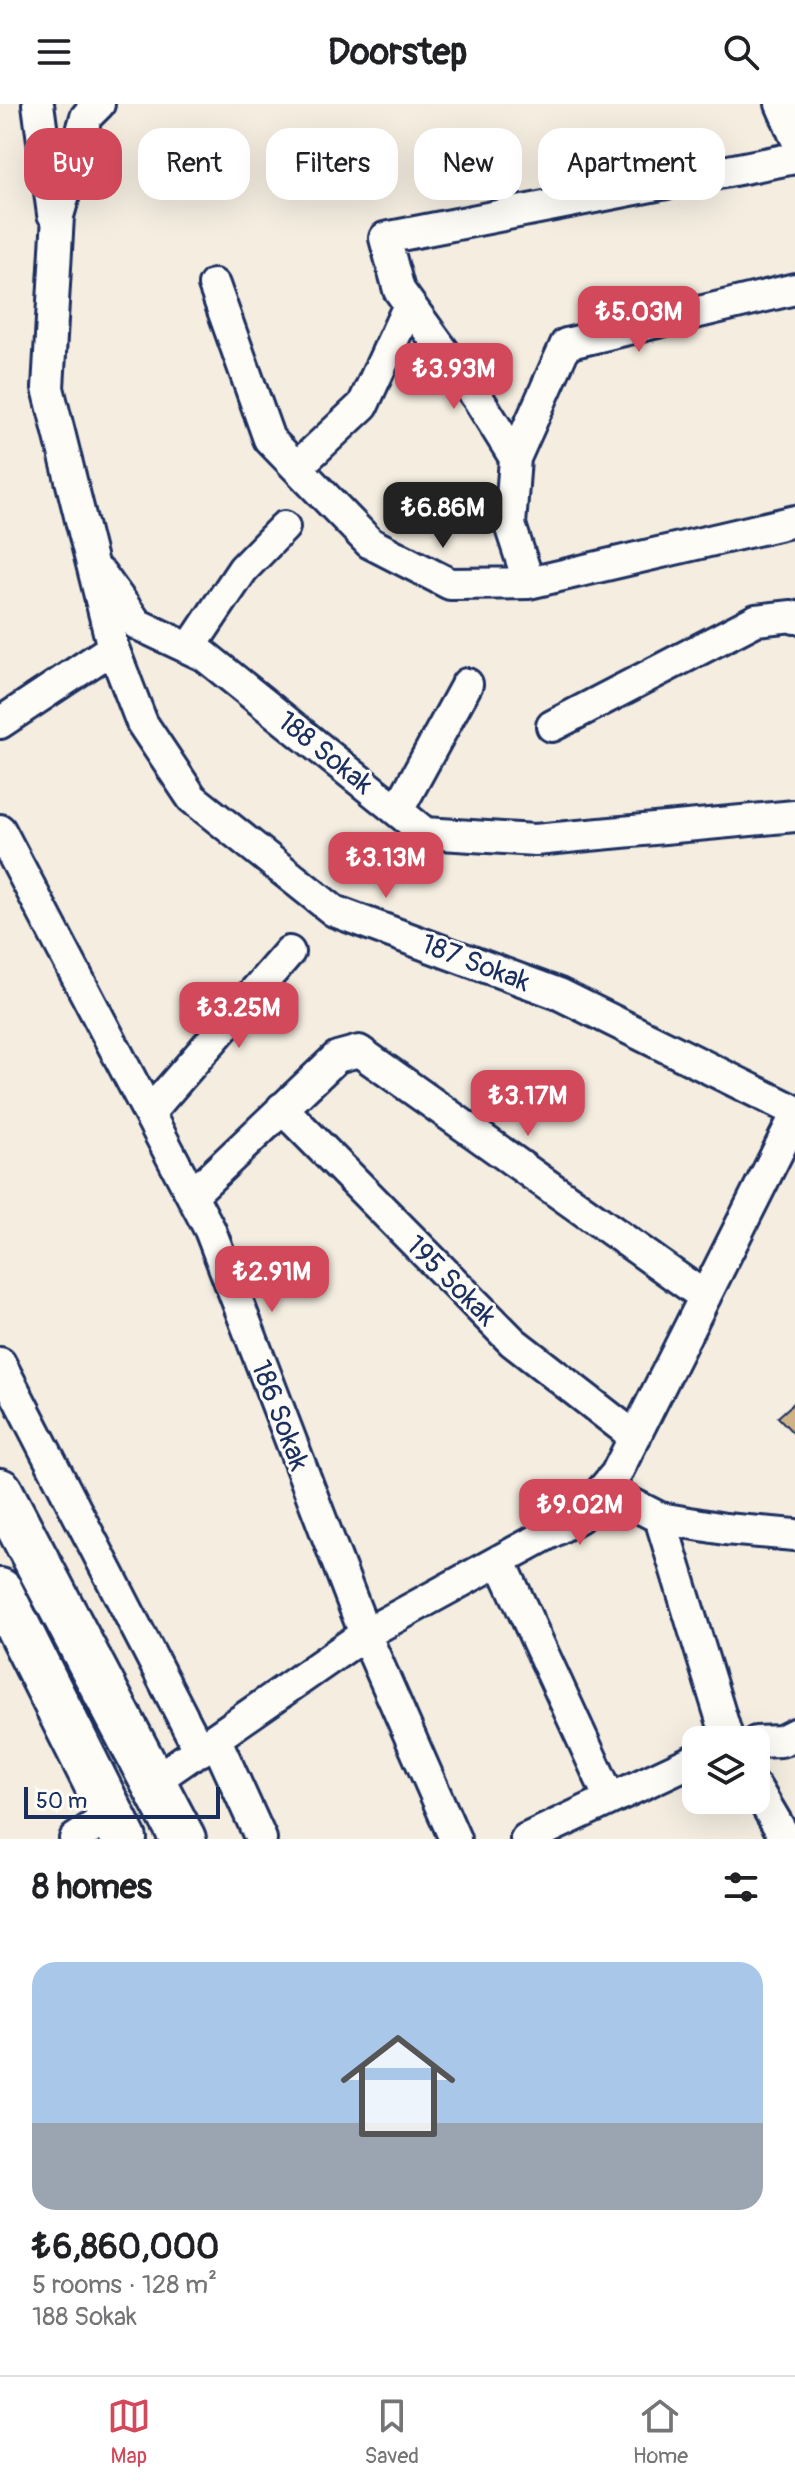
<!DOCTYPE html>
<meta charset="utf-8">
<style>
:root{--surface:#fff;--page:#f2f2f2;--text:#202124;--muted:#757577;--line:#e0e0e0;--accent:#d1495b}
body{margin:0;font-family:Pangolin,sans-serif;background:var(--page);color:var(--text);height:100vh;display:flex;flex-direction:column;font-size:30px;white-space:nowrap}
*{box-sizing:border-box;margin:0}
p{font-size:26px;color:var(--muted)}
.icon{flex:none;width:44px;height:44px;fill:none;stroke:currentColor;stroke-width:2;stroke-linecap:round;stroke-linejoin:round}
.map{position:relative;height:1735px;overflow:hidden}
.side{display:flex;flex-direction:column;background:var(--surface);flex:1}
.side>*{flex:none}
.banner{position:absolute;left:24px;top:24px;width:748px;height:72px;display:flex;gap:16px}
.fabs{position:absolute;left:682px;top:1622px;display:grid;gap:16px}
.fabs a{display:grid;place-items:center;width:88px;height:88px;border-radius:16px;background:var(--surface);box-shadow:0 8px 32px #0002;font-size:40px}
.scale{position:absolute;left:24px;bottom:20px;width:196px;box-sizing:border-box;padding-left:8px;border:4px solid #1b2f5e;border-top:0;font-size:22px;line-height:28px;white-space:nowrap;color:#1b2f5e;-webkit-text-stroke:6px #fdfcf7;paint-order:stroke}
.price{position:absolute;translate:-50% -68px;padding:0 18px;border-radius:16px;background:var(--accent);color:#fff;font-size:26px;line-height:52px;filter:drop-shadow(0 2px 4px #0008)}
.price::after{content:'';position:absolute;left:50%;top:48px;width:24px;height:18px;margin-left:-12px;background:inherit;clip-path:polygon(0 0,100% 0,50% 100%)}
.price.active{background:#222;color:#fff}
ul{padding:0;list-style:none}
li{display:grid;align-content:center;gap:16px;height:424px;padding:0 32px}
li+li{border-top:2px solid var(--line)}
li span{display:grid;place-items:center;height:248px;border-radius:24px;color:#555}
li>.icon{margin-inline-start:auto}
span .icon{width:144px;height:144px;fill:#fffc;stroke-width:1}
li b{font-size:34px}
h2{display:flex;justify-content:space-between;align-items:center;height:96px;padding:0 32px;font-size:34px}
.tag{padding:0 28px;border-radius:24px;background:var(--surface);box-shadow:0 8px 32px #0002;font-size:28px;line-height:72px}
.tag.active{background:var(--accent);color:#fff}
header{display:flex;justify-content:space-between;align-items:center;height:104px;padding:0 32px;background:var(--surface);font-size:36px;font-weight:700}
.dock{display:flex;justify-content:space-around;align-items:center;height:112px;border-top:2px solid var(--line);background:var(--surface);font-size:22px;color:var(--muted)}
.dock a{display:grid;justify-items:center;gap:4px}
.dock .active{color:var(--accent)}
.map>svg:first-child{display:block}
</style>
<header><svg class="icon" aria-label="menu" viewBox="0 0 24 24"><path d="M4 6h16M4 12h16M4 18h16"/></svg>Doorstep<svg class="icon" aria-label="search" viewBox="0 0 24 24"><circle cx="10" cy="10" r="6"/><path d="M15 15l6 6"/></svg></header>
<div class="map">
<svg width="795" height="1735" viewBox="0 0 795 1735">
<rect width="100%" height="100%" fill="#f4ede0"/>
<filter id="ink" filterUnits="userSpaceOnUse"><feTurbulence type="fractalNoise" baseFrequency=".0125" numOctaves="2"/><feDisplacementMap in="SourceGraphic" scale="16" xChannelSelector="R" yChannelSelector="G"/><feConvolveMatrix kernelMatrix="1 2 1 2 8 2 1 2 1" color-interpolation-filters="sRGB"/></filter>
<g filter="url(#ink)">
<path fill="#d0b385" stroke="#1b2f5e" stroke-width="2" d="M795,1298V1331L778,1313Z"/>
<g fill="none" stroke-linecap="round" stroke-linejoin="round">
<g stroke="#1b2f5e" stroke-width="36">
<path id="minor" d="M38,0L53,110
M99,0L86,13L58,112L48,284L113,544L142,619L192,694L334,807L559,890L795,1007
M781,0L795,32
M214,181L269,335L370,439L450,480L529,479L795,417
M515,354L566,240L795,185
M297,363L363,301L409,201
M101,470L137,520L205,552L425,729L535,736L795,712
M529,479L510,421L515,354L479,296L399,186L385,134L795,54
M190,544L243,465L284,423
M0,619L113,544
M552,622L756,516L792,512L795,514
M398,706L467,580
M0,726L210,1126L365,1530L455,1735
M282,1004L513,1238L635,1333
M149,1009L289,848
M192,1091L337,953L359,947L705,1193
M0,1259L200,1647
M603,1385L660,1414L728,1636
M660,1414L725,1425L795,1431
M500,1456L610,1695
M216,1636L261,1735
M756,1638L781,1637L795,1630
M154,1677L365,1530L579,1413L616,1370L795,1013
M756,1684L786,1735
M75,1735L112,1710
M526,1735L696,1655"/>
</g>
<g stroke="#1b2f5e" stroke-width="50">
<path id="highway" d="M0,1387L183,1735
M0,1487L124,1735"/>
</g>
<use href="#minor" stroke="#fdfcf7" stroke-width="30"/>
<use href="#highway" stroke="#fdfcf7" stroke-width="44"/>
</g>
</g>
<g text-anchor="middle" stroke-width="6" stroke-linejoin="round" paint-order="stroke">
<g font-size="28" fill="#1b2f5e" stroke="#fdfcf7">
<text transform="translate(326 648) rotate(39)" y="10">188 Sokak</text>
<text transform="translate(476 858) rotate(21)" y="10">187 Sokak</text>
<text transform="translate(452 1176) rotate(45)" y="10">195 Sokak</text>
<text transform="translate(281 1311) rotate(69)" y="10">186 Sokak</text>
</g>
</g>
</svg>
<div class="fabs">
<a><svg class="icon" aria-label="layers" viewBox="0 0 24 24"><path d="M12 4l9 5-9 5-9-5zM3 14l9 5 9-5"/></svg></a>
</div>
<div class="scale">50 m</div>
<b class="price" style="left:639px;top:250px">₺5.03M</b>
<b class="price" style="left:454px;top:307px">₺3.93M</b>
<b class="price active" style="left:443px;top:446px">₺6.86M</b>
<b class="price" style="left:386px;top:796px">₺3.13M</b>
<b class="price" style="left:239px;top:946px">₺3.25M</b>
<b class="price" style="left:528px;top:1034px">₺3.17M</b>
<b class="price" style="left:272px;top:1210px">₺2.91M</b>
<b class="price" style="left:580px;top:1443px">₺9.02M</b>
<div class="banner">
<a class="tag active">Buy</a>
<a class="tag">Rent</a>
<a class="tag">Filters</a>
<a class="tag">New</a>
<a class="tag">Apartment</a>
</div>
</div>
<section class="side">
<h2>8 homes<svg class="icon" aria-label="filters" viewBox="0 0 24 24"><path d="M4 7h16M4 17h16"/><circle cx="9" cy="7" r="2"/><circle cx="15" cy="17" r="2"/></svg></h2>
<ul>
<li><span style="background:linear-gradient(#a9c7e8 65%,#9aa5b1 0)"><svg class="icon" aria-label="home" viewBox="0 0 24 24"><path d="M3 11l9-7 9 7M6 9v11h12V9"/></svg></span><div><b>₺6,860,000</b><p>5 rooms · 128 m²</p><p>188 Sokak</p></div></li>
</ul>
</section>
<nav class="dock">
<a class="active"><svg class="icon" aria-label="map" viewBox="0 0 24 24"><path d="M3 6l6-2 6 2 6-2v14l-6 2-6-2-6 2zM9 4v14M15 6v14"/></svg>Map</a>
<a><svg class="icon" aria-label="saved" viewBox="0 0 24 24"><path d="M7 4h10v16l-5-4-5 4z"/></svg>Saved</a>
<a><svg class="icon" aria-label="home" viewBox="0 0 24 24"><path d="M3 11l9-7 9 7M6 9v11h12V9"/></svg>Home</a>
</nav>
